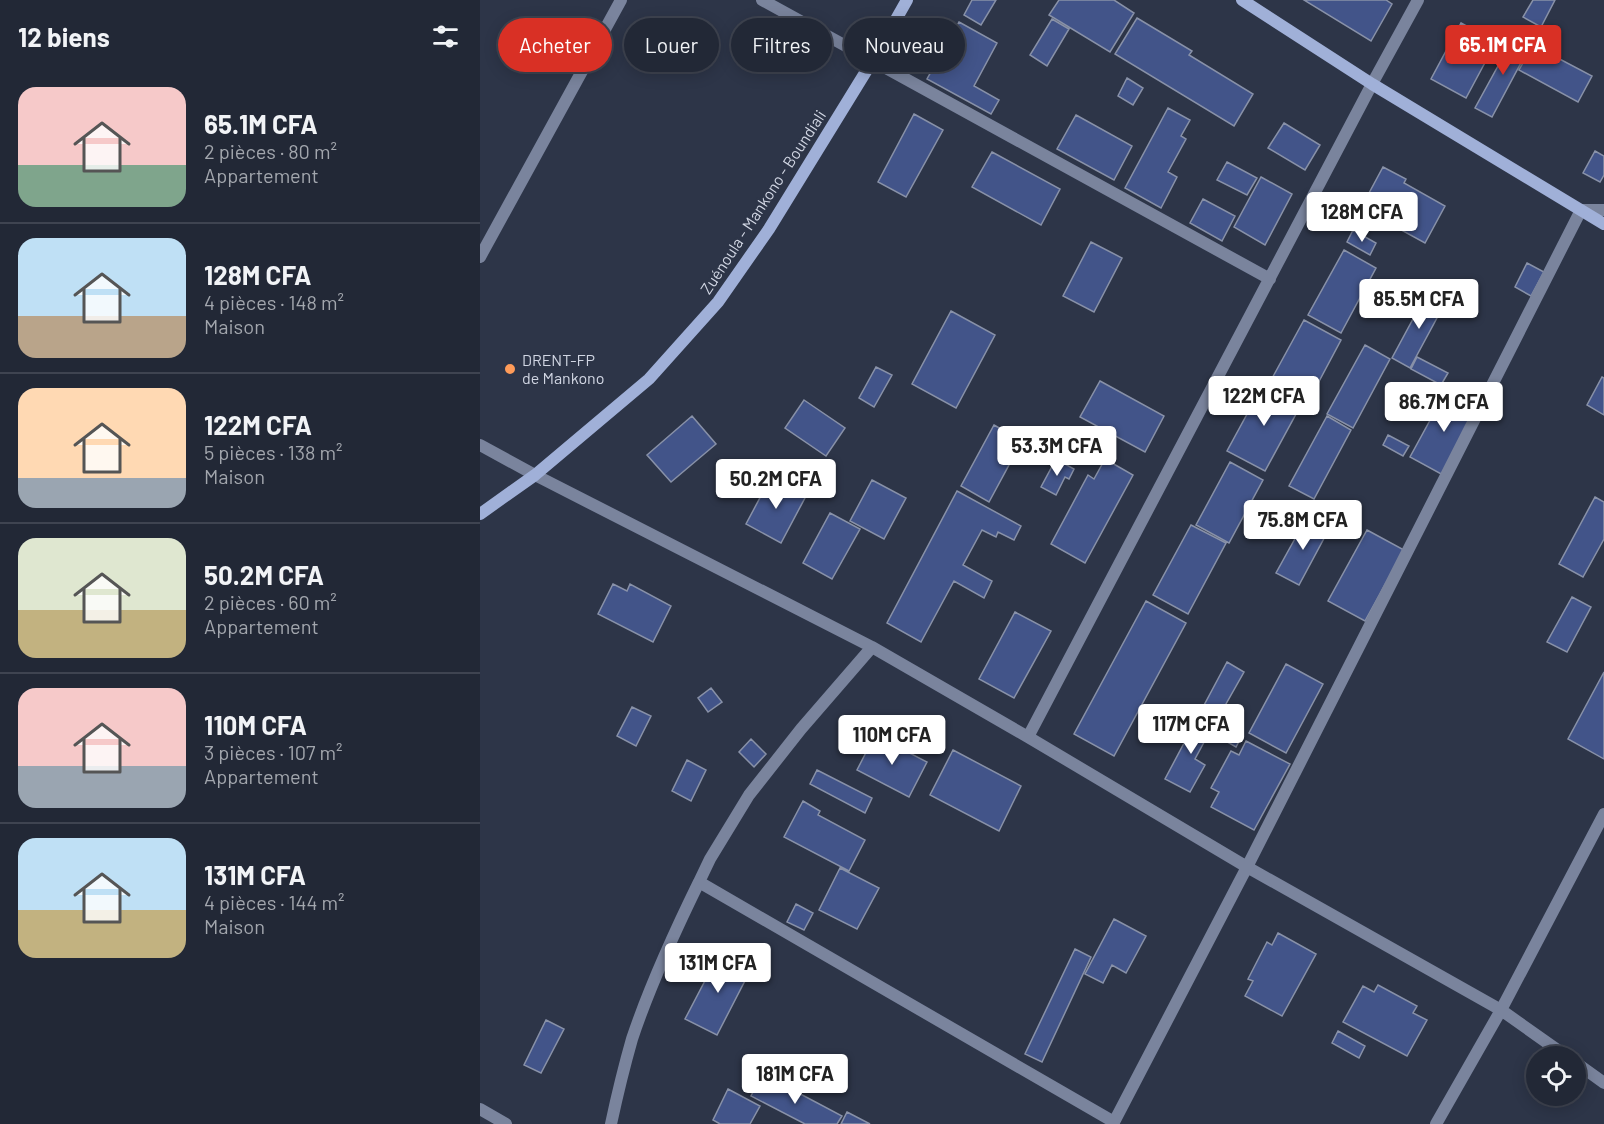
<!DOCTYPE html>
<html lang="fr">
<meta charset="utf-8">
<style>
:root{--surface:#222836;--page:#2a303e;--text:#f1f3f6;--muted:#a2a6ad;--line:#3f4451;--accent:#d93025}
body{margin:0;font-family:Barlow,sans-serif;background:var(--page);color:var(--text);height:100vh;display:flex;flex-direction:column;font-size:22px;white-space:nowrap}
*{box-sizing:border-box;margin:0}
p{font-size:20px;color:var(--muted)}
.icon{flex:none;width:33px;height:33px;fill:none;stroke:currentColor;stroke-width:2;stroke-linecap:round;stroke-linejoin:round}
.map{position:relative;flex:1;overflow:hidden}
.side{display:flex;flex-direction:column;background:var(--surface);width:480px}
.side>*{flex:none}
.guide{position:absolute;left:18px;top:18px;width:570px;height:54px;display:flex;gap:12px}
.buttons{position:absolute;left:1046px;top:1046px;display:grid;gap:12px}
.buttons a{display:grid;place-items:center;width:60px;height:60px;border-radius:50%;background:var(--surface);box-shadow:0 3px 15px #0003,0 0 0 2px var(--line);font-size:30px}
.price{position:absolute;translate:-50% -51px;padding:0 14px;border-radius:6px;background:#fff;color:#222;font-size:20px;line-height:39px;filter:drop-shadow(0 2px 3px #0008)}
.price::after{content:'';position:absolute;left:50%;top:36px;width:18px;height:14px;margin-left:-9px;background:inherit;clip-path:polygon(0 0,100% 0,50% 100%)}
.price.active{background:var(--accent);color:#fff}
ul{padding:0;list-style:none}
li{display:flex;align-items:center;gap:18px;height:150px;padding:0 18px}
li+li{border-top:2px solid var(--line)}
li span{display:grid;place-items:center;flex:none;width:168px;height:120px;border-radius:18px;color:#555}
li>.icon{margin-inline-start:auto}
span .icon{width:72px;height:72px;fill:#fffc;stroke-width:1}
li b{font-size:26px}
h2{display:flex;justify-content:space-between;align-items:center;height:72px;padding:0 18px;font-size:26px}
.tag{padding:0 21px;border-radius:27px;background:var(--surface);box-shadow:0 3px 15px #0003,0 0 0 2px var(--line);font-size:21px;line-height:54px}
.tag.active{background:var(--accent);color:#fff}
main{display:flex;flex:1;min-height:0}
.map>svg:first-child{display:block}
</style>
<main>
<section class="side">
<h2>12 biens<svg class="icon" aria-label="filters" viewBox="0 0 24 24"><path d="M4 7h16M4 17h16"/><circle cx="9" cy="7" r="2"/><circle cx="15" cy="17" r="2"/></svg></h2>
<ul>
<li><span style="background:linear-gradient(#f6c9c9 65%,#7fa58c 0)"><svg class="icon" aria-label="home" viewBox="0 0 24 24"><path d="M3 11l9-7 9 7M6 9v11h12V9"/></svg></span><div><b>65.1M CFA</b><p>2 pièces · 80 m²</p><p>Appartement</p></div></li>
<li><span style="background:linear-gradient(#bfe0f5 65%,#b9a48a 0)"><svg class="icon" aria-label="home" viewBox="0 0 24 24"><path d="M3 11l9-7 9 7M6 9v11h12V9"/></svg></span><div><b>128M CFA</b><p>4 pièces · 148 m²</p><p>Maison</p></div></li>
<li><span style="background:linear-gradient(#ffd9b3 75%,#9aa5b1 0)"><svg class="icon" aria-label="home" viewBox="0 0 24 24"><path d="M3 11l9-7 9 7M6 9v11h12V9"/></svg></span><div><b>122M CFA</b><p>5 pièces · 138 m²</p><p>Maison</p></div></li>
<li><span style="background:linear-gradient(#dfe7d0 60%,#c2b280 0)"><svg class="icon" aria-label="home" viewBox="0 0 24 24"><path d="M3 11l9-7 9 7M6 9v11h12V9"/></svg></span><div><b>50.2M CFA</b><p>2 pièces · 60 m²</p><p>Appartement</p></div></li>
<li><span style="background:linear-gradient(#f6c9c9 65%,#9aa5b1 0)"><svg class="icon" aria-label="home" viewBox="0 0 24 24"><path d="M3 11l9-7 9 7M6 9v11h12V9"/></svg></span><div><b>110M CFA</b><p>3 pièces · 107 m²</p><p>Appartement</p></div></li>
<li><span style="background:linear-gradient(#bfe0f5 60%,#c2b280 0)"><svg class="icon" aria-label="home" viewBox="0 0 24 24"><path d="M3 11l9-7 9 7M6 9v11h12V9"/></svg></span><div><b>131M CFA</b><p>4 pièces · 144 m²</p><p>Maison</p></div></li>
</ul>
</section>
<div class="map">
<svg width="1124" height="1124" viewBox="0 0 1124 1124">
<rect width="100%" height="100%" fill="#2d3548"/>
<path fill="#425489" stroke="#8891a8" stroke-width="1.5" d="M492,0H516L501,25L484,15Z
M579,0H634L654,13L630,52L569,15Z
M824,0H906L912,4L891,41Z
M1053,0H1075L1061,27L1043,17Z
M657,18L712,51L709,55L773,94L754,126L635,54Z
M572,19L589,29L567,66L550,55Z
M479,22L517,43L494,86L519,100L511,114L447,79Z
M981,23L1016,42L986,98L951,79Z
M1035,35L1051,44L1012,117L995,108Z
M1053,45L1112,76L1098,102L1039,70Z
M647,78L663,88L653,105L638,96Z
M688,108L710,120L701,136L706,139L688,172L697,177L681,208L645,188Z
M434,114L463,130L426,197L398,182Z
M596,115L652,146L634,180L577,149Z
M804,123L840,145L825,170L788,148Z
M1115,151L1124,156V175L1120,182L1103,173Z
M512,152L580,189L561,225L492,187Z
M747,162L777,178L767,195L737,180Z
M903,167L926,179L924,183L965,206L945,243L881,208Z
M781,177L812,194L785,245L754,227Z
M723,199L755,216L742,241L710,223Z
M858,202L876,213L870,224L851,214Z
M873,230L896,243L890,255L867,242Z
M611,242L642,258L614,312L583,296Z
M864,250L896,268L861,333L828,315Z
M1047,263L1064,272L1051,296L1035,287Z
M947,293L965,303L930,368L912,358Z
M471,311L515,335L476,408L432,384Z
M824,320L861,340L828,402L790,382Z
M885,345L910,359L873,428L847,414Z
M937,357L968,373L961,385L931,369Z
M396,367L412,375L394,407L379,398Z
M1122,377L1124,378V415L1107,405Z
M620,381L684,416L665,452L600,417Z
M784,383L822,403L785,471L747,451Z
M966,391L999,409L963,475L930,457Z
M324,400L365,428L346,456L305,428Z
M212,416L236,444L191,482L167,455Z
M847,416L871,430L834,499L809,486Z
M514,425L542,441L509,502L481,486Z
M908,435L929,446L923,456L903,445Z
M576,459L594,469L589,479L585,477L576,495L561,487Z
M625,459L653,475L605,563L571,544L608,475L614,479Z
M750,462L783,480L749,543L716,525Z
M291,477L326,496L301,543L266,524Z
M392,480L426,498L404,539L370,521Z
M477,491L541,526L534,540L518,532L516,537L502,530L483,565L512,581L504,598L474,581L441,642L407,623Z
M1115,497L1124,502V539L1103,577L1079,564Z
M350,513L380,529L352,579L323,563Z
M827,517L849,529L819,585L796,573Z
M711,525L746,543L708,614L673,595Z
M887,530L924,550L885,621L848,601Z
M133,584L147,591L150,584L191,606L173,642L118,614Z
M1092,597L1111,607L1087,652L1067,642Z
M666,601L706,623L634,756L594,734Z
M535,612L571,631L534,698L499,679Z
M747,662L764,672L738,718L722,709Z
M806,664L843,684L806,753L769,733Z
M1124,672V759L1088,739Z
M231,688L242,702L228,712L218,698Z
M152,707L171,716L156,746L137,736Z
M721,711L736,720L715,759L725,765L710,792L685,779Z
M743,722L763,734L756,747L735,735Z
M395,735L447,762L429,797L377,770Z
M271,739L286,754L274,767L259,752Z
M766,741L810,764L774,830L731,807L739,792L731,788L751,751L759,755Z
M473,750L541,786L519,831L450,795Z
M207,760L226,770L211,801L192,791Z
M337,770L392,798L385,813L330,784Z
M323,801L340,811L338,815L385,840L369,871L304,837Z
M360,868L399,888L377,929L339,910Z
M316,904L333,913L324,930L307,922Z
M634,919L666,936L646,973L632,965L623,983L605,974Z
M798,933L836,954L802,1016L765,996L773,981L768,979L787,942L792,945Z
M595,949L611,957L562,1062L545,1054Z
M240,952L271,969L237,1035L205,1019Z
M898,985L937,1006L933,1013L947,1020L927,1056L863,1022L883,986L894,992Z
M66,1020L84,1029L61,1073L44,1065Z
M858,1031L885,1046L879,1058L852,1043Z
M294,1080L362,1116L357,1124H325L271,1096L278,1082L290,1088Z
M248,1089L280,1106L270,1124H240L233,1120Z
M367,1112L390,1124H361Z"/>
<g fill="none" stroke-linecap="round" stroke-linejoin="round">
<path stroke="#7a849d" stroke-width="12" d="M282,0L790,279
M0,257L141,0
M0,445L55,475L392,647L548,737L767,867L1021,1010L1086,1056
M392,647L321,729L269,795L230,859L219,882L634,1122
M548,737L892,84L938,0
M1095,1062L1124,1083
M0,1109L26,1124
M131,1124C137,1096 144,1067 152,1039C170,985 194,933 219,882
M633,1124L767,867L1101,210H1124
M956,1124L1021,1010L1124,814"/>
<path stroke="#a0b0d8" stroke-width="12" d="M762,0L892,84L1124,224
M0,514L55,475L169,379L238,302L289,229L393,60L427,0"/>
</g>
<circle fill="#fe9b59" stroke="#2d3548" stroke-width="2" cx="30" cy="369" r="6"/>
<g text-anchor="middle" stroke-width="4.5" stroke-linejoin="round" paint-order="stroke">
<g font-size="16" fill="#d1d6e3" stroke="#2d3548">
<text transform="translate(283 202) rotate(-57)" y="6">Zuénoula - Mankono - Boundiali</text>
</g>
<g font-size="16" fill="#d1d6e3" stroke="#2d3548" text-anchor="start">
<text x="42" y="366">DRENT-FP<tspan x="42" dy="18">de Mankono</tspan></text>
</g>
</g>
</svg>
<div class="buttons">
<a><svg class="icon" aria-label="locate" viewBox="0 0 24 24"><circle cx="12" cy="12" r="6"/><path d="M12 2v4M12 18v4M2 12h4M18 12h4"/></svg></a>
</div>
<b class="price active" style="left:1023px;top:76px">65.1M CFA</b>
<b class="price" style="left:882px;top:243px">128M CFA</b>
<b class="price" style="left:939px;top:330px">85.5M CFA</b>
<b class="price" style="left:784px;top:427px">122M CFA</b>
<b class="price" style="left:964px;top:433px">86.7M CFA</b>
<b class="price" style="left:577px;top:477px">53.3M CFA</b>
<b class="price" style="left:296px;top:510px">50.2M CFA</b>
<b class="price" style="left:823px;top:551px">75.8M CFA</b>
<b class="price" style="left:711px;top:755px">117M CFA</b>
<b class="price" style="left:412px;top:766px">110M CFA</b>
<b class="price" style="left:238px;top:994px">131M CFA</b>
<b class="price" style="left:315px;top:1105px">181M CFA</b>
<div class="guide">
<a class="tag active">Acheter</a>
<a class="tag">Louer</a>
<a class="tag">Filtres</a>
<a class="tag">Nouveau</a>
</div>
</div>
</main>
